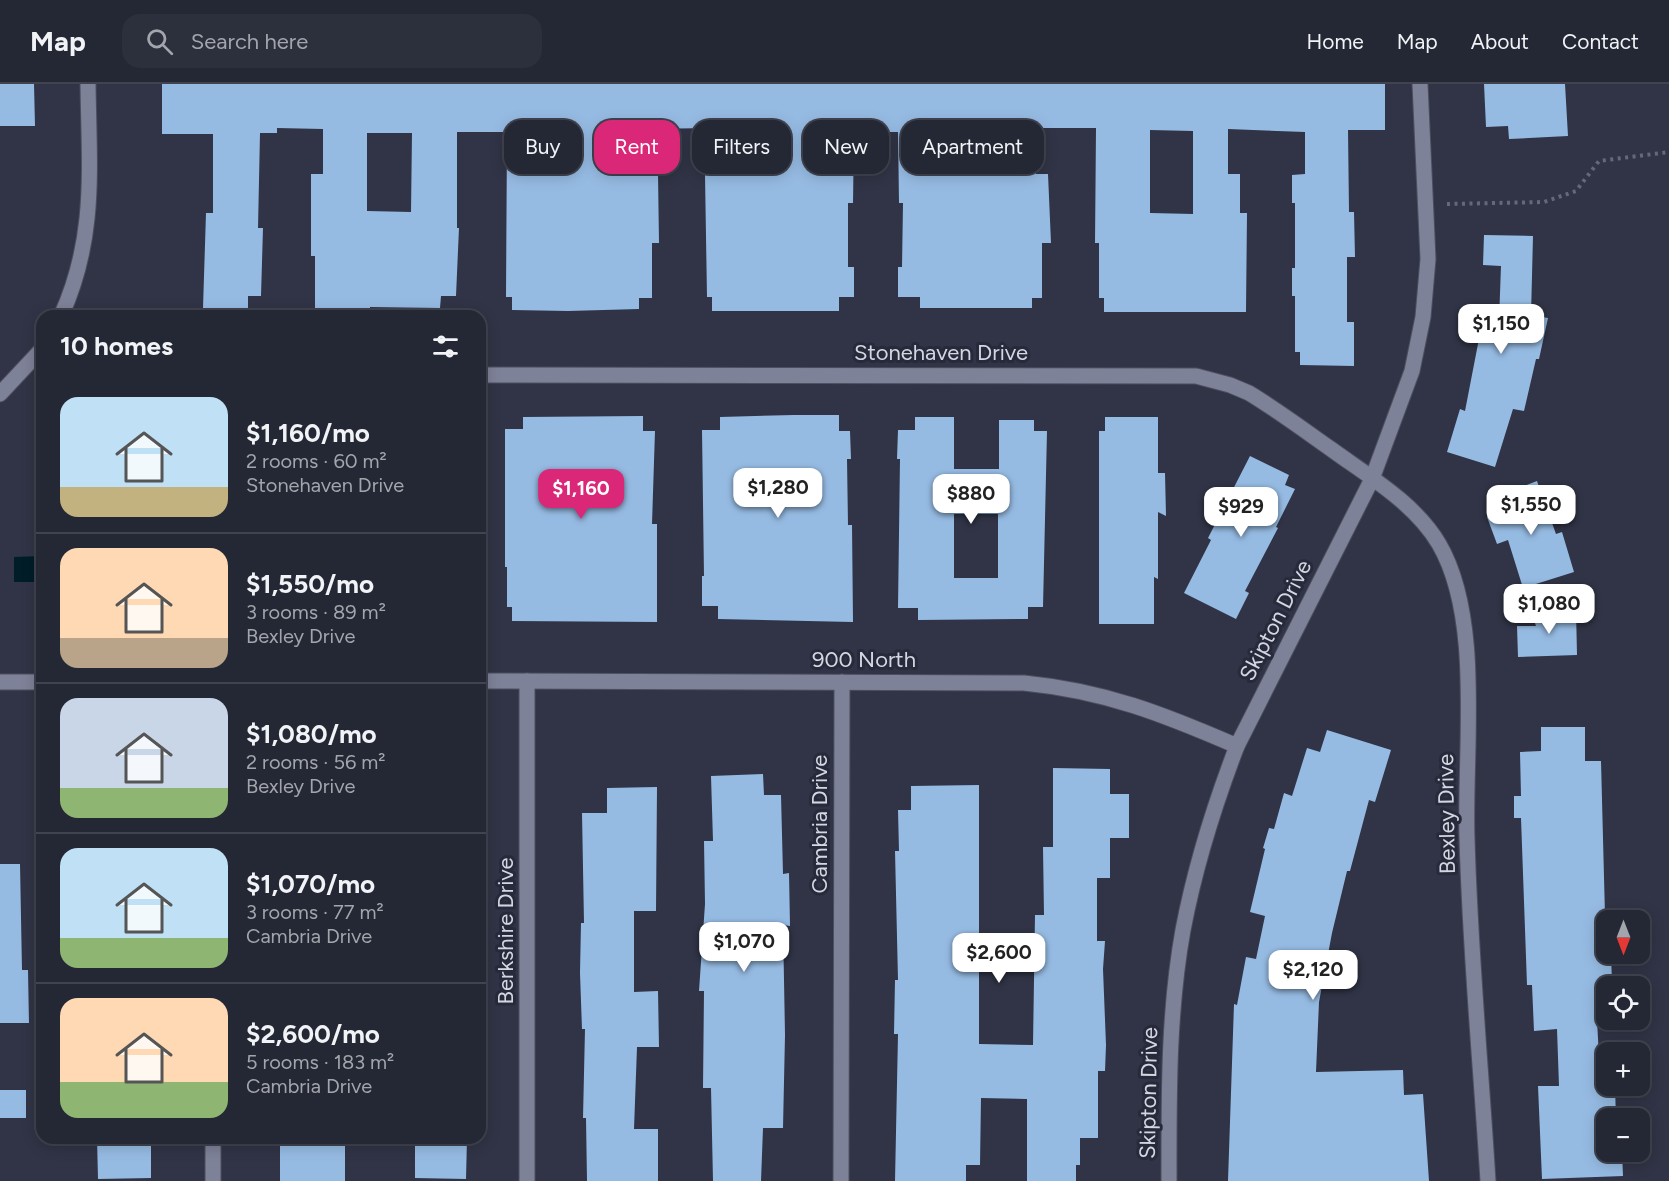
<!DOCTYPE html>
<meta charset="utf-8">
<style>
:root{--surface:#242734;--page:#2c2f3c;--text:#f1f3f6;--muted:#a3a5ac;--line:#41444f;--accent:#db2777}
body{margin:0;font-family:Figtree,sans-serif;background:var(--page);color:var(--text);height:100vh;display:flex;flex-direction:column;font-size:22px;white-space:nowrap}
*{box-sizing:border-box;margin:0}
p{font-size:20px;color:var(--muted)}
.icon{flex:none;width:33px;height:33px;fill:none;stroke:currentColor;stroke-width:2;stroke-linecap:round;stroke-linejoin:round}
.map{position:relative;flex:1;overflow:hidden}
.details{position:absolute;left:36px;top:226px;width:450px;height:834px;display:flex;flex-direction:column;background:var(--surface);border-radius:18px;box-shadow:0 3px 15px #0003,0 0 0 2px var(--line)}
.details>*{flex:none}
.top-card{position:absolute;left:504px;top:36px;width:570px;height:54px;display:flex;gap:12px}
.needle{width:39px;rotate:180deg}
.tools{position:absolute;left:1596px;top:826px;display:grid;gap:12px}
.tools a{display:grid;place-items:center;width:54px;height:54px;border-radius:12px;background:var(--surface);box-shadow:0 3px 15px #0003,0 0 0 2px var(--line);font-size:30px}
.price{position:absolute;translate:-50% -51px;padding:0 14px;border-radius:12px;background:#fff;color:#222;font-size:20px;line-height:39px;filter:drop-shadow(0 2px 3px #0008)}
.price::after{content:'';position:absolute;left:50%;top:36px;width:18px;height:14px;margin-left:-9px;background:inherit;clip-path:polygon(0 0,100% 0,50% 100%)}
.price.active{background:var(--accent);color:#fff}
ul{padding:0;list-style:none}
li{display:flex;align-items:center;gap:18px;height:150px;padding:0 24px}
li+li{border-top:2px solid var(--line)}
li span{display:grid;place-items:center;flex:none;width:168px;height:120px;border-radius:18px;color:#555}
li>.icon{margin-inline-start:auto}
span .icon{width:72px;height:72px;fill:#fffc;stroke-width:1}
li b{font-size:26px}
h2{display:flex;justify-content:space-between;align-items:center;height:72px;padding:0 24px;font-size:26px}
.pill{padding:0 21px;border-radius:18px;background:var(--surface);box-shadow:0 3px 15px #0003,0 0 0 2px var(--line);font-size:21px;line-height:54px}
.pill.active{background:var(--accent);color:#fff}
header{display:flex;align-items:center;gap:36px;box-sizing:border-box;height:84px;padding:0 30px;background:var(--surface);border-bottom:2px solid var(--line)}
header strong{font-size:28px}
nav{display:flex;gap:33px;margin-inline-start:auto;font-size:21px}
.search{width:420px;height:54px;background:var(--page);display:flex;align-items:center;gap:15px;box-sizing:border-box;padding:0 21px;border-radius:18px;color:var(--muted);font-size:22px}
.map>svg:first-child{display:block}
</style>
<header>
<strong>Map</strong>
<div class="search"><svg class="icon" aria-label="search" viewBox="0 0 24 24"><circle cx="10" cy="10" r="6"/><path d="M15 15l6 6"/></svg>Search here</div>
<nav><a>Home</a><a>Map</a><a>About</a><a>Contact</a></nav>
</header>
<div class="map">
<svg width="1669" height="1097" viewBox="0 0 1669 1097">
<rect width="100%" height="100%" fill="#303446"/>
<path fill="#001d28" d="M42,472V498H14V473Z"/>
<path fill="#96bbe3" fill-rule="evenodd" d="M0,0H34L35,42H0Z
M162,0H1385V46H1348L1349,128H1354L1355,173H1347V238H1354V282L1300,281V268H1295V212H1292V184H1295V119H1292V91L1305,90V48L1228,45V90H1240V129H1247L1246,228H1104V214H1099V159H1095L1096,44H1036V90H1048L1051,159H1042V214H1032V224H920V213H898V183H902L903,119H899L898,48H854L853,119H848V183H854V213H839V227H712V213H707L705,91H712V44L644,45V90H658L659,159H652V214H639V225L568,227L512,226V213H506L507,48H457V144H459L456,212H441L440,224L370,223V227H315V172H311V90H323V45L277,44V49H260L258,144H263L261,212H248V224H203L206,129H213V50H162ZM1150,46L1193,47V130L1150,129ZM367,49H412L411,128L367,127Z
M1484,0H1565L1568,52L1509,55L1508,42L1486,43Z
M1484,151L1533,152L1531,231L1548,234L1539,275H1536L1524,327L1513,325L1495,383L1447,368L1460,325L1465,327L1483,234L1499,237L1501,182L1483,181Z
M794,331H839V347H850L851,375H847L848,441H852L853,538L718,535V522H702V492H704L702,346H720V333Z
M643,332V347H655L652,440H657V538L512,537V523H507V483H505V345H523V333Z
M915,333H954V385H999V336H1034V347H1047L1043,523H1028V535L918,536V524H898L900,375H897L898,346H915ZM954,430H998V494H954Z
M1105,333H1158V389H1165L1166,432L1158,428V495L1154,493V540H1099V347H1105Z
M1250,372L1289,391L1285,401L1295,405L1276,443L1278,444L1245,507L1249,509L1236,535L1184,509L1211,456L1208,454Z
M1537,397L1556,450L1562,448L1574,488L1523,504L1508,456L1497,460L1487,433L1503,427L1497,412Z
M1576,526L1577,571L1518,573L1517,542H1536L1531,527Z
M1541,643H1585V677H1601L1606,870H1611L1612,899H1595L1599,973H1606V1002H1615L1616,1035H1606V1068H1622L1623,1092L1542,1095L1538,1002H1559L1557,945L1534,947L1532,901H1527L1521,734H1514V712H1521L1520,668L1541,667Z
M1327,646L1391,666L1375,718L1369,716L1350,787H1347L1332,849L1319,918L1316,988L1403,986L1404,1011L1423,1010L1429,1097H1228L1234,920L1237,921L1246,873L1256,875L1265,832L1250,828L1265,765L1263,764L1269,744L1274,745L1284,709L1292,712L1307,664L1320,668Z
M1053,684L1110,685V710H1129V754H1110V794H1097V857H1105L1103,885L1106,961L1105,987H1098V1054H1080V1081H1076V1097H1027V1015L981,1014L980,1081H966V1097H895L898,950H894L895,896H898L895,767H899L898,726H911V702L979,701V960L1033,961L1035,831H1044L1043,763H1053Z
M763,690L764,711H781L783,790L789,789L790,842L783,841L785,951L783,1044H763L761,1097H713L711,1004H703L704,907H699L705,820L704,757H713L711,692Z
M657,703L656,827H634V908L658,907L659,963H637L634,1045H658V1097H587L586,1034H583L585,945H582L580,889L581,839H584L582,729H607V704Z
M0,780H20L22,886H28L29,939H0Z
M0,1006H26V1034H0Z
M97,1054H151V1094L98,1095Z
M280,1054H345V1097H280Z
M415,1054H467L466,1095L415,1094Z"/>
<g fill="none" stroke-linecap="round" stroke-linejoin="round">
<g stroke="#4d4f5f" stroke-width="17">
<path id="street" d="M480,291L1196,292L1230,301L1249,309C1277,326 1304,346 1331,365C1368,392 1415,419 1439,460C1483,535 1464,667 1467,754C1470,868 1481,983 1488,1097
M1237,662L1372,395L1412,287L1423,233L1428,175L1420,0
M213,1054V1097
M527,1097V597
M841,1097L842,598"/>
</g>
<g stroke="#4d4f5f" stroke-width="17">
<path id="secondary" d="M61,232C97,153 89,84 88,0
M0,310L42,265
M480,597L1024,599C1105,607 1163,630 1237,662C1214,722 1195,783 1183,846C1168,929 1169,1013 1169,1097
M0,598H42"/>
</g>
<path stroke="#656878" stroke-width="4" stroke-dasharray="3 4.5" stroke-linecap="butt" d="M1447,120L1544,118L1576,107L1599,77L1669,68"/>
<use href="#street" stroke="#7e8298" stroke-width="15"/>
<use href="#secondary" stroke="#7e8298" stroke-width="15"/>
</g>
<g text-anchor="middle" stroke-width="6" stroke-linejoin="round" paint-order="stroke">
<g font-size="22" fill="#d4d6e2" stroke="#262a3b">
<text x="941" y="276">Stonehaven Drive</text>
<text transform="translate(1275 536) rotate(-63)" y="8">Skipton Drive</text>
<text x="864" y="583">900 North</text>
<text transform="translate(1446 730) rotate(-91)" y="8">Bexley Drive</text>
<text transform="translate(819 740) rotate(-90)" y="8">Cambria Drive</text>
<text transform="translate(505 847) rotate(-90)" y="8">Berkshire Drive</text>
<text transform="translate(1148 1009) rotate(-89)" y="8">Skipton Drive</text>
</g>
</g>
</svg>
<div class="tools">
<a><svg class="needle" viewBox="-14 -14 28 28"><path d="M0-13l5 13h-10z" fill="#e53935"/><path d="M0 13l5-13h-10z" fill="#a3a5ac"/></svg></a>
<a><svg class="icon" aria-label="locate" viewBox="0 0 24 24"><circle cx="12" cy="12" r="6"/><path d="M12 2v4M12 18v4M2 12h4M18 12h4"/></svg></a>
<a>+</a>
<a>−</a>
</div>
<b class="price" style="left:1501px;top:271px">$1,150</b>
<b class="price" style="left:778px;top:435px">$1,280</b>
<b class="price active" style="left:581px;top:436px">$1,160</b>
<b class="price" style="left:971px;top:441px">$880</b>
<b class="price" style="left:1531px;top:452px">$1,550</b>
<b class="price" style="left:1241px;top:454px">$929</b>
<b class="price" style="left:1549px;top:551px">$1,080</b>
<b class="price" style="left:744px;top:889px">$1,070</b>
<b class="price" style="left:999px;top:900px">$2,600</b>
<b class="price" style="left:1313px;top:917px">$2,120</b>
<div class="top-card">
<a class="pill">Buy</a>
<a class="pill active">Rent</a>
<a class="pill">Filters</a>
<a class="pill">New</a>
<a class="pill">Apartment</a>
</div>
<section class="details">
<h2>10 homes<svg class="icon" aria-label="filters" viewBox="0 0 24 24"><path d="M4 7h16M4 17h16"/><circle cx="9" cy="7" r="2"/><circle cx="15" cy="17" r="2"/></svg></h2>
<ul>
<li><span style="background:linear-gradient(#bfe0f5 75%,#c2b280 0)"><svg class="icon" aria-label="home" viewBox="0 0 24 24"><path d="M3 11l9-7 9 7M6 9v11h12V9"/></svg></span><div><b>$1,160/mo</b><p>2 rooms · 60 m²</p><p>Stonehaven Drive</p></div></li>
<li><span style="background:linear-gradient(#ffd9b3 75%,#b9a48a 0)"><svg class="icon" aria-label="home" viewBox="0 0 24 24"><path d="M3 11l9-7 9 7M6 9v11h12V9"/></svg></span><div><b>$1,550/mo</b><p>3 rooms · 89 m²</p><p>Bexley Drive</p></div></li>
<li><span style="background:linear-gradient(#c9d6e8 75%,#8fb573 0)"><svg class="icon" aria-label="home" viewBox="0 0 24 24"><path d="M3 11l9-7 9 7M6 9v11h12V9"/></svg></span><div><b>$1,080/mo</b><p>2 rooms · 56 m²</p><p>Bexley Drive</p></div></li>
<li><span style="background:linear-gradient(#bfe0f5 75%,#8fb573 0)"><svg class="icon" aria-label="home" viewBox="0 0 24 24"><path d="M3 11l9-7 9 7M6 9v11h12V9"/></svg></span><div><b>$1,070/mo</b><p>3 rooms · 77 m²</p><p>Cambria Drive</p></div></li>
<li><span style="background:linear-gradient(#ffd9b3 70%,#8fb573 0)"><svg class="icon" aria-label="home" viewBox="0 0 24 24"><path d="M3 11l9-7 9 7M6 9v11h12V9"/></svg></span><div><b>$2,600/mo</b><p>5 rooms · 183 m²</p><p>Cambria Drive</p></div></li>
</ul>
</section>
</div>
